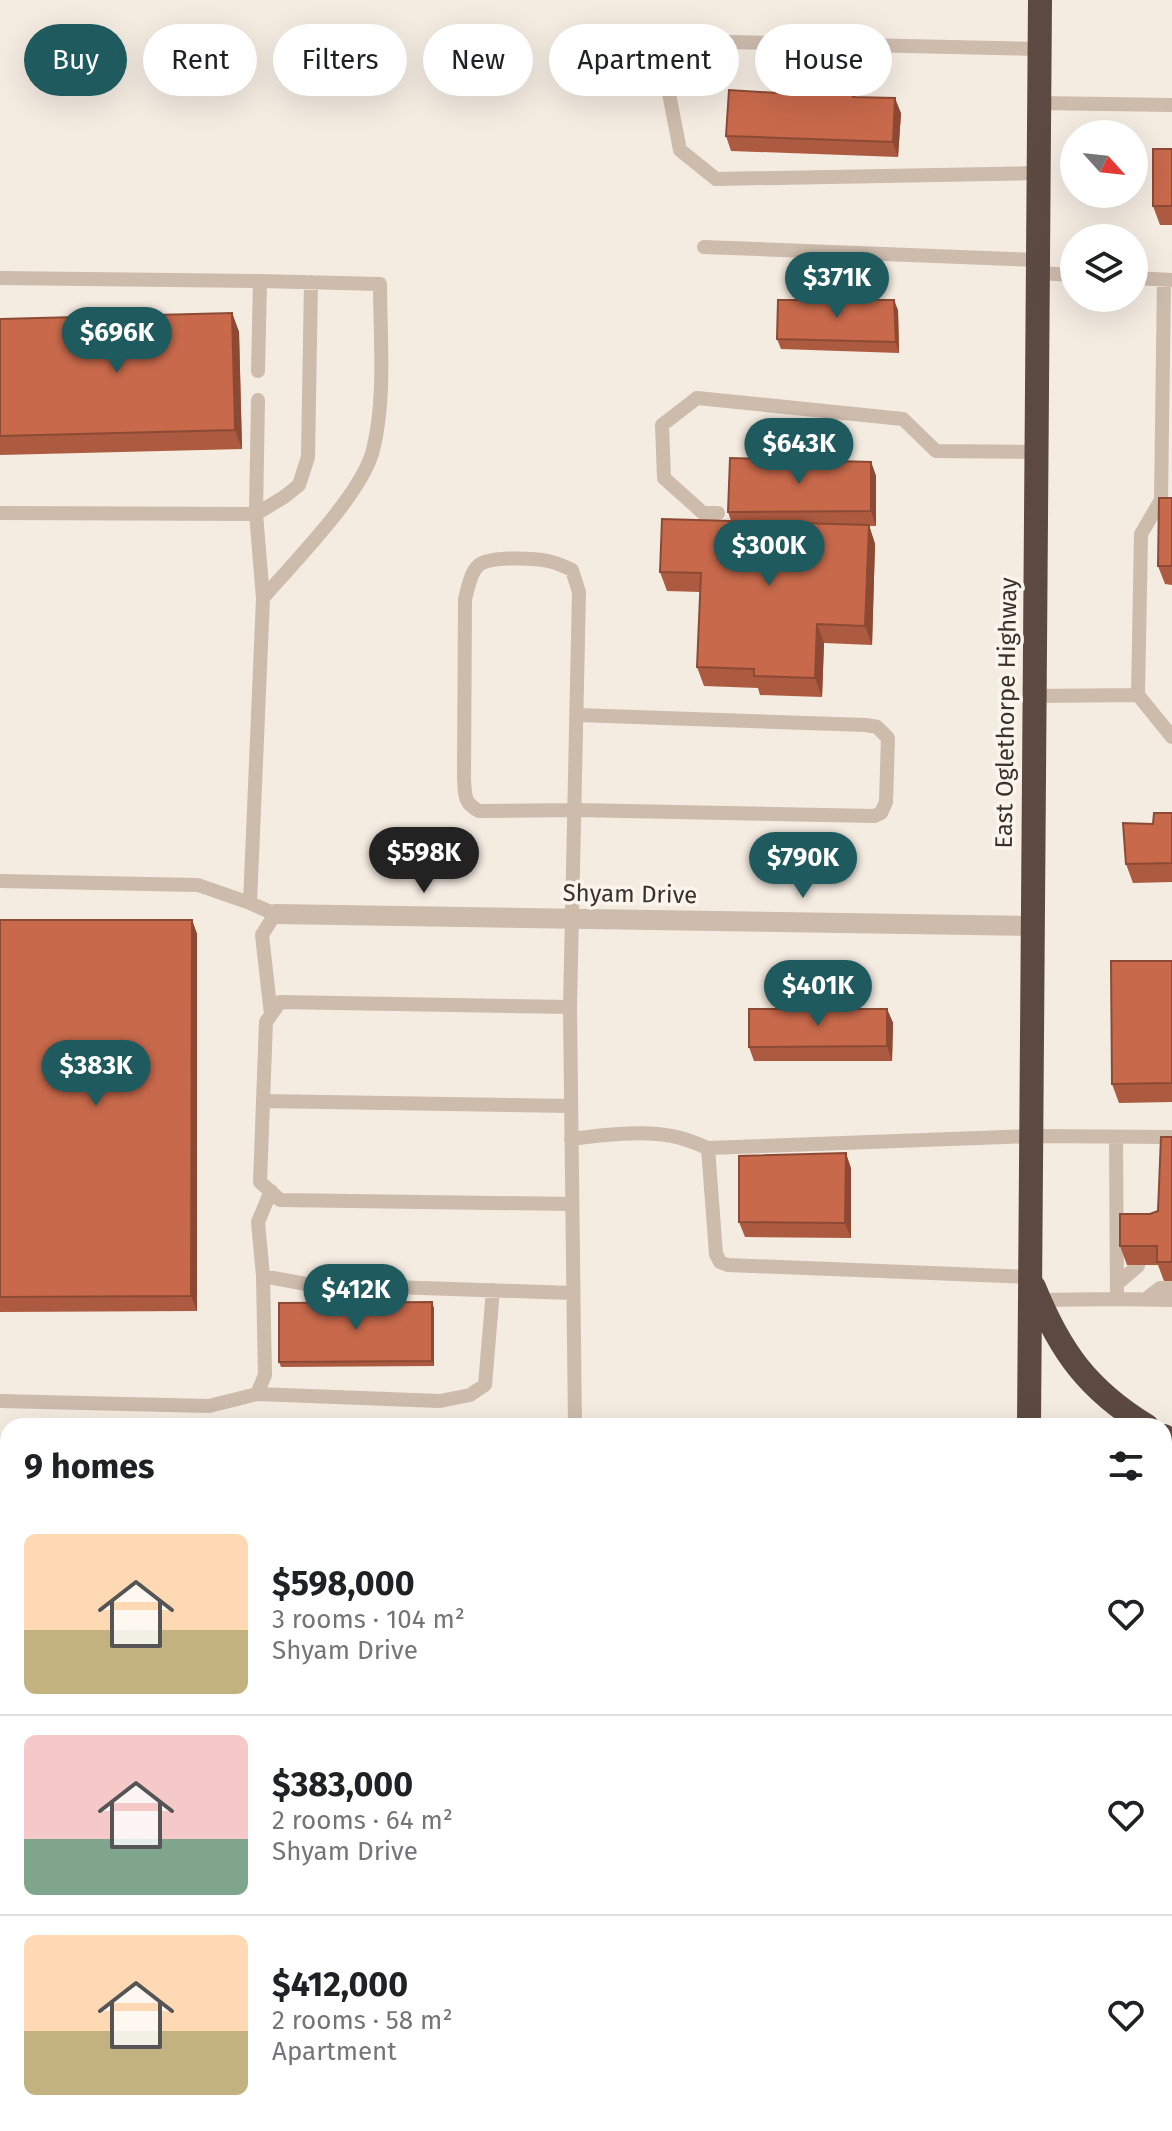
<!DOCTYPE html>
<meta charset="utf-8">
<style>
:root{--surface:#fff;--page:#f2f2f2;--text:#202124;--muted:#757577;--line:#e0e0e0;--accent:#1f5a5e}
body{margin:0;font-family:"Fira Sans",sans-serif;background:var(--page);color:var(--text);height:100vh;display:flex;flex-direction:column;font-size:30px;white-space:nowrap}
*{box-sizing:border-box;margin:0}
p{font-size:26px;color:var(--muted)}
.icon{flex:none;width:44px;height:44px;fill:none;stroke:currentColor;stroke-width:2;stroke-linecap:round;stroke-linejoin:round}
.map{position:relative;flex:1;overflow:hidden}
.details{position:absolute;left:0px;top:1418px;width:1172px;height:714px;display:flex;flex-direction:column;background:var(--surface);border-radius:24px 24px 0 0;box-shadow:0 8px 32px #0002}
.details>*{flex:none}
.guide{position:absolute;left:24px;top:24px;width:1124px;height:72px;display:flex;gap:16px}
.needle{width:52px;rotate:117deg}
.buttons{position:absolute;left:1060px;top:120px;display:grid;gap:16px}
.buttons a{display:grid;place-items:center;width:88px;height:88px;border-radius:50%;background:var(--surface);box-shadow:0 8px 32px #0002;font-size:40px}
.price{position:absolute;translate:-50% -68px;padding:0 18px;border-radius:28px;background:var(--accent);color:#fff;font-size:26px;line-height:52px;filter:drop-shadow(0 2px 4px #0008)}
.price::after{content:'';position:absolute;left:50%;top:48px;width:24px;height:18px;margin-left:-12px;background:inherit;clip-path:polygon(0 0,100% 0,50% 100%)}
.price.on{background:#222;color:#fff}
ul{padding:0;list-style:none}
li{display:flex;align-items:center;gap:24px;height:200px;padding:0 24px}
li+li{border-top:2px solid var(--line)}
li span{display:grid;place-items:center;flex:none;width:224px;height:160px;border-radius:12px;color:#555}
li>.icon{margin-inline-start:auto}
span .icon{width:96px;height:96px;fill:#fffc;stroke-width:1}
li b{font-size:34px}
h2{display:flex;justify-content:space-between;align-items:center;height:96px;padding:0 24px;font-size:34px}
.chip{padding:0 28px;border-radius:36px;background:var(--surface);box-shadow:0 8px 32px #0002;font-size:28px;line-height:72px}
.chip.on{background:var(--accent);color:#fff}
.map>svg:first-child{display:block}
</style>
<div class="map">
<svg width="1172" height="2131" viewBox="0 0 1172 2131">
<defs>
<pattern id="water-rules" width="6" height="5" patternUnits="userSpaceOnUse" patternTransform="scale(2)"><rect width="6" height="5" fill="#7fb0b2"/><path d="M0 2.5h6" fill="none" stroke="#699091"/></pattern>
</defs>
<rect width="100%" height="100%" fill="#f4ebe1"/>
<path fill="url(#water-rules)" d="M0,1610H8V1703L0,1707Z"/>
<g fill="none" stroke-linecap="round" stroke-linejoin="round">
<path stroke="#7fb0b2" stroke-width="10" d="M0,1788L8,1785"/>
<path stroke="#cdbbac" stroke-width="14" d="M1039,103L1172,105
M1039,173L716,179L680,150L665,73L684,41L1040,49
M704,247L1038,260
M1038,273L1074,275
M0,278L260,281L258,371
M1134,278L1172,280
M1164,280L1161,500L1141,534L1138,695L1172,737
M260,281L380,284C380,337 386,399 373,450C362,494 294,562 263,598
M0,513L256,514L284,497L299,485L308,457L311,282
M718,513H703L664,478L662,425L697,398L903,419L936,451L1037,452
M1034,696L1138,695
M0,881L198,885L250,903L275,914L262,935L271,1015
M250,903L263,598L256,514L258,400
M570,1007L280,1002L266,1022L260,1182L280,1200L572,1204
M263,1101L571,1106
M1116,1137L1117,1299L1172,1300
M571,1139C602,1135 643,1130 672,1136C685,1138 697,1144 708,1148L1033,1136L1172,1137
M708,1148L716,1254L720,1262L728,1265L1030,1277
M271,1191L258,1222L263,1276L306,1284L572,1293
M1117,1284L1138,1266
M1146,1299L1160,1288H1172
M1039,1300L1117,1299
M257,1394L440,1401L470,1395L485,1385L493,1290
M0,1401L209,1406L257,1394L265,1375L263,1276
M575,1426L570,1007L579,592L572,570C564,566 557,563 548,561C534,558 490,556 479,565C470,572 468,589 465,599L464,779C465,796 464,803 479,811L575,810L874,816L881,813L886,802L888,738L877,727L866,725L577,715
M346,2124V2131
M886,2131V2124"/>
<path stroke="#cdbbac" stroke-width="20" d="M275,914L1032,926
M0,1528L8,1527"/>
<path stroke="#7d675c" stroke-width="20" d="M1164,1472H1172
M1164,1628L1172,1618"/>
<path stroke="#5c4a42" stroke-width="24" d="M1034,1287C1060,1351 1087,1389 1147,1426
M1029,1426L1040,0
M1164,1436L1172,1441
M1024,2131V2124"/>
</g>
<path fill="#ac5a40" d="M793,94L855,95L856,97L901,113L898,157L731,151L726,136Z
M1172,149V225H1160L1153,206Z
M898,310L899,353L781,349L777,339Z
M232,313L239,332L242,449L0,455V319Z
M871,462L876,476V526H869L875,544L872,645L824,643L822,697L760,695L758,688L704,686L697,667L700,592L667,591L660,572L731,521L728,512Z
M1172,498V585L1165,584L1158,566Z
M1172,813V882L1133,883L1126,864L1153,824Z
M0,920H192L197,934V1311L0,1312Z
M1172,961V1102L1119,1103L1112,1084Z
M887,1009L893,1023L892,1061H754L749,1047Z
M1172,1137V1281H1164L1158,1265H1127L1120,1246L1150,1214L1158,1211Z
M851,1168V1238L745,1237L739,1222Z
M434,1308V1366L281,1367L279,1362Z
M1172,1748V1841L1164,1835V1794L1166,1791L1164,1789V1758Z
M1164,2005H1172V2110H1164Z"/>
<path fill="#8c4a34" d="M850,80L855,95L858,112L853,97Z
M895,98L901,113L898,157L893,142Z
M894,300L898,310L899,353L896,342Z
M232,313L239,332L242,449L235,430Z
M871,462L876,476V526L871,511Z
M869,525L875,544L872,645L865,626Z
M817,624L824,643L822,697L815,678Z
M192,920L197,934V1311L191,1296Z
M887,1009L893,1023L892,1061L887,1046Z
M846,1153L851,1168V1238L845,1223Z
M432,1302L434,1308V1366L432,1361Z
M259,2124H264V2131H259Z
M814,2124H817L819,2131H814Z"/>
<path fill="#c8694b" stroke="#8c4a34" stroke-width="2" d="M799,75L850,80L853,97L895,98L893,142L726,136L729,90L793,94Z
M1153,149H1172V206H1153Z
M778,300H894L896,342L777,339Z
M232,313L235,430L0,436V319Z
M730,458L871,462V511L728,512Z
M1159,498H1172V566H1158Z
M662,519L869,525L865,626L817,624L815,678L754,676V669L697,667L701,573L660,572Z
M1154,813H1172V863L1126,864L1123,823L1153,824Z
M0,920H192L191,1296L0,1297Z
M1111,961H1172V1083L1112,1084Z
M749,1009H887V1046L749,1047Z
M1161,1137H1172V1262H1157V1246H1120V1214H1150L1158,1211Z
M846,1153L845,1223L739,1222V1156Z
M432,1302V1361L279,1362V1303Z
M1172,1748V1831L1164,1825V1794L1171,1784L1164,1779V1758Z
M1164,2005H1172V2091H1164Z
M153,2124H259V2131H153Z
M467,2124H626V2131H467Z
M681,2124H814V2131H681Z"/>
<g text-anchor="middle" stroke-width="7" stroke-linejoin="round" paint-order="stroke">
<g font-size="24" fill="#3b302b" stroke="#fbf5ee">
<text transform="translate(1006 713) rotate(-89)" y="8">East Oglethorpe Highway</text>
<text transform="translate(630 894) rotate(1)" y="8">Shyam Drive</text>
</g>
</g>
</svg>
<div class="buttons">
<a><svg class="needle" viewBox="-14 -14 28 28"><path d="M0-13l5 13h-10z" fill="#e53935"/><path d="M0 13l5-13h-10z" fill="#757577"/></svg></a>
<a><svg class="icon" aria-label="layers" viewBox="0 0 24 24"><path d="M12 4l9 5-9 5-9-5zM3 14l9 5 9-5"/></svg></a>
</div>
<b class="price" style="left:837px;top:320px">$371K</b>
<b class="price" style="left:117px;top:375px">$696K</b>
<b class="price" style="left:799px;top:486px">$643K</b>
<b class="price" style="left:769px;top:588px">$300K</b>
<b class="price on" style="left:424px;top:895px">$598K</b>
<b class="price" style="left:803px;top:900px">$790K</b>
<b class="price" style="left:818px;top:1028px">$401K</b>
<b class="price" style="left:96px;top:1108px">$383K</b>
<b class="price" style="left:356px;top:1332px">$412K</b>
<div class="guide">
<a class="chip on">Buy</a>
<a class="chip">Rent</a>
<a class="chip">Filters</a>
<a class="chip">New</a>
<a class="chip">Apartment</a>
<a class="chip">House</a>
</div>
<section class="details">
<h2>9 homes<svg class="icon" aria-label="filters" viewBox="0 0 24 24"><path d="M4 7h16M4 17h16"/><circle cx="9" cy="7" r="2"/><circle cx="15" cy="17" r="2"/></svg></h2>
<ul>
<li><span style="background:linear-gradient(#ffd9b3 60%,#c2b280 0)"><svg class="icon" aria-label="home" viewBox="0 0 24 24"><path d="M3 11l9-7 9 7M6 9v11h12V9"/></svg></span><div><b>$598,000</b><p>3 rooms · 104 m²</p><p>Shyam Drive</p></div><svg class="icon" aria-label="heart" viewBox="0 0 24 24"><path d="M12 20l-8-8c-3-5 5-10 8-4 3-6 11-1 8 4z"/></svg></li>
<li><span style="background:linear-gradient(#f6c9c9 65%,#7fa58c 0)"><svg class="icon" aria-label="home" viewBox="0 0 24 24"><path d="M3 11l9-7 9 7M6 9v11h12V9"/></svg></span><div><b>$383,000</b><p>2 rooms · 64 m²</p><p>Shyam Drive</p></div><svg class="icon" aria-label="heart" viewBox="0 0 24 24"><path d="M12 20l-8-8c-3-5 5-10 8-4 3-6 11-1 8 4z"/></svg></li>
<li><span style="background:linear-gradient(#ffd9b3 60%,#c2b280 0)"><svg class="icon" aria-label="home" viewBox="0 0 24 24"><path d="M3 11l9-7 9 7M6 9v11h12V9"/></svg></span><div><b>$412,000</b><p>2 rooms · 58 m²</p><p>Apartment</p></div><svg class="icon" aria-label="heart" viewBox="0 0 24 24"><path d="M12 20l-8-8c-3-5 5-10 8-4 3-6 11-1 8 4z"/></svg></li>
</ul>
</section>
</div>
